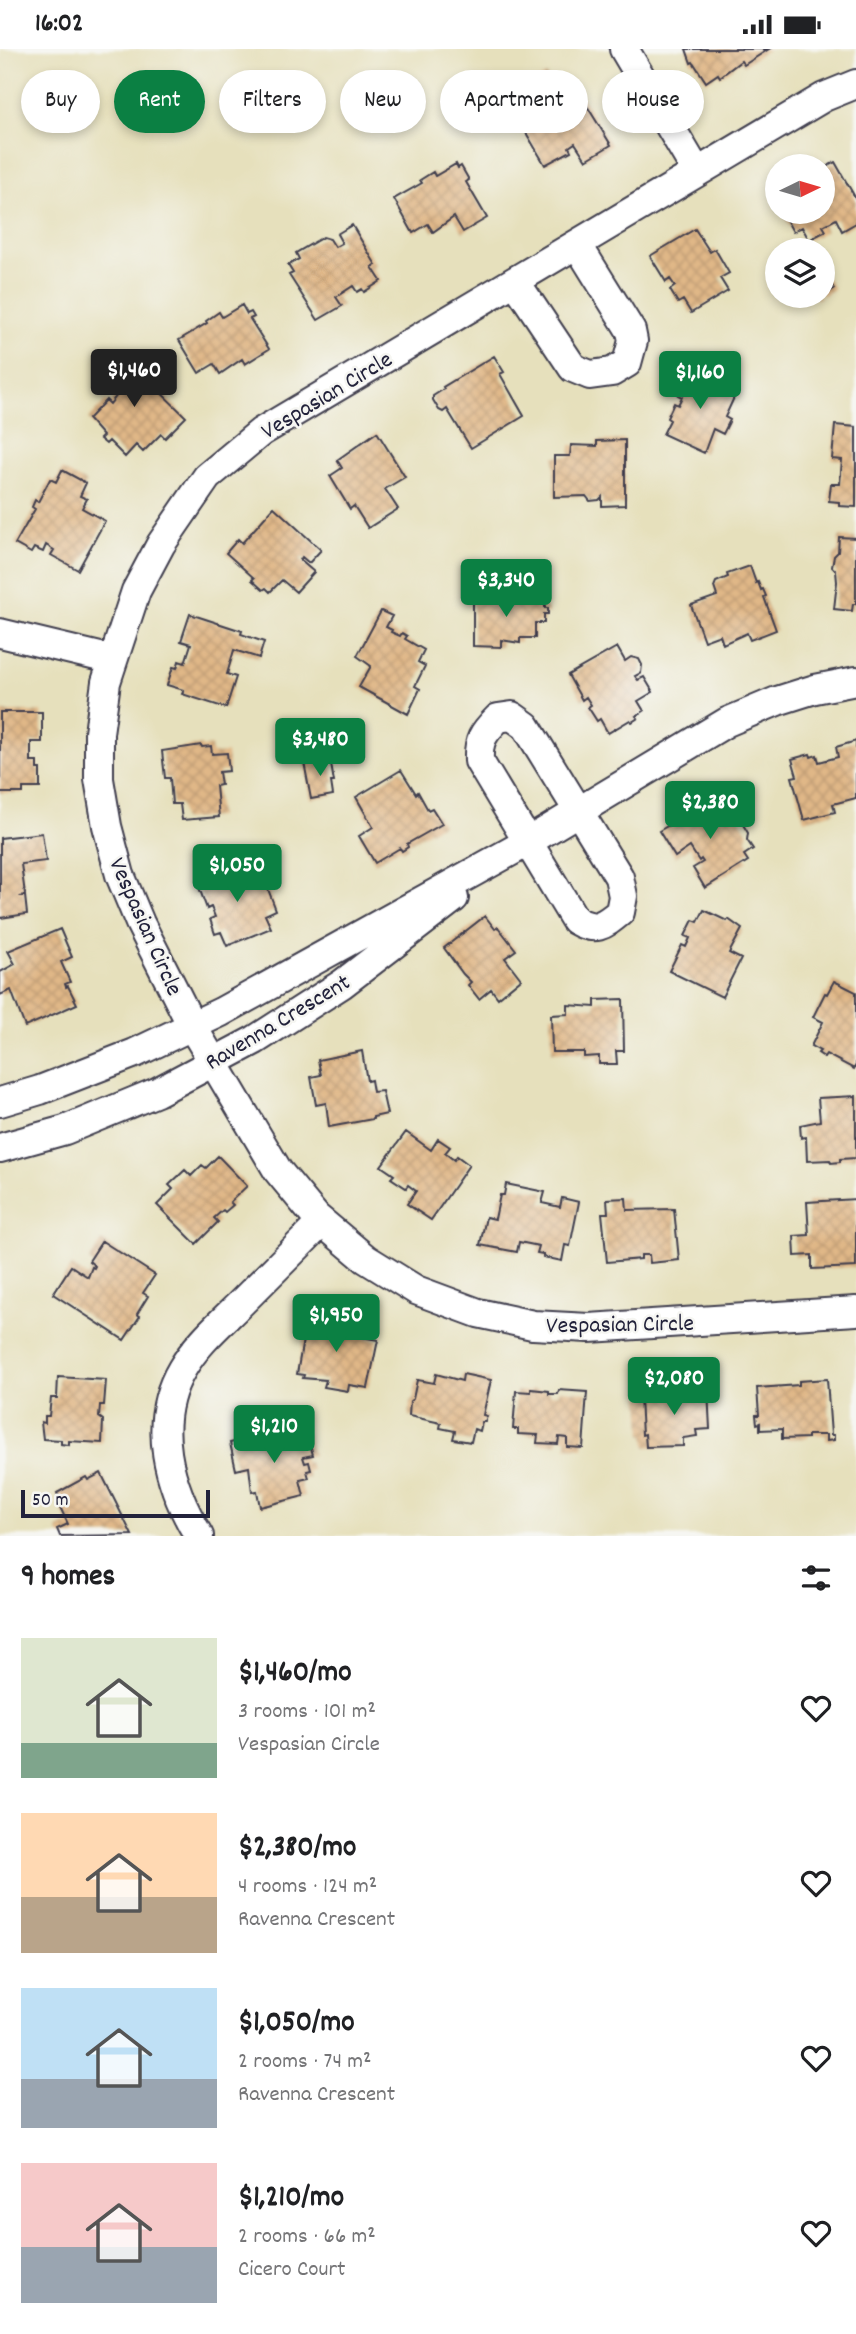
<!DOCTYPE html>
<meta charset="utf-8">
<style>
:root{--surface:#fff;--page:#f6f6f6;--text:#202124;--muted:#757577;--accent:#0b8043}
body{margin:0;font-family:Dekko,sans-serif;background:var(--page);color:var(--text);height:100vh;display:flex;flex-direction:column;font-size:26px;white-space:nowrap}
*{box-sizing:border-box;margin:0}
p{font-size:23px;color:var(--muted)}
.icon{flex:none;width:38px;height:38px;fill:none;stroke:currentColor;stroke-width:2;stroke-linecap:round;stroke-linejoin:round}
.map{position:relative;height:1487px;overflow:hidden}
.side{display:flex;flex-direction:column;background:var(--surface);flex:1}
.side>*{flex:none}
.top-card{position:absolute;left:21px;top:21px;width:816px;height:63px;display:flex;gap:14px}
.needle{width:46px;rotate:85deg}
.buttons{position:absolute;left:765px;top:105px;display:grid;gap:14px}
.buttons a{display:grid;place-items:center;width:70px;height:70px;border-radius:50%;background:var(--surface);box-shadow:0 4px 10px #0003;font-size:35px}
.scale{position:absolute;left:21px;bottom:18px;width:189px;box-sizing:border-box;padding-left:7px;border:4px solid #22223b;border-top:0;font-size:19px;line-height:24px;white-space:nowrap;color:#22223b;-webkit-text-stroke:5px #f6f6f2;paint-order:stroke}
.price{position:absolute;translate:-50% -60px;padding:0 16px;border-radius:7px;background:var(--accent);color:#fff;font-size:23px;line-height:46px;filter:drop-shadow(0 2px 4px #0008)}
.price::after{content:'';position:absolute;left:50%;top:42px;width:21px;height:16px;margin-left:-10px;background:inherit;clip-path:polygon(0 0,100% 0,50% 100%)}
.price.selected{background:#222;color:#fff}
ul{padding:0;list-style:none}
li{display:flex;align-items:center;gap:21px;height:175px;padding:0 21px}
li span{display:grid;place-items:center;flex:none;width:196px;height:140px;border-radius:0px;color:#555}
li>.icon{margin-inline-start:auto}
span .icon{width:84px;height:84px;fill:#fffc;stroke-width:1}
li b{font-size:30px}
h2{display:flex;justify-content:space-between;align-items:center;height:84px;padding:0 21px;font-size:30px}
.tag{padding:0 24px;border-radius:32px;background:var(--surface);box-shadow:0 4px 10px #0003;font-size:24px;line-height:63px}
.tag.selected{background:var(--accent);color:#fff}
.status{display:flex;justify-content:space-between;align-items:center;height:49px;padding:0 35px;background:var(--surface);direction:ltr}
.status svg{height:19px;fill:currentColor}
.map>svg:first-child{display:block}
</style>
<div class="status"><b>16:02</b><svg viewBox="0 0 49 12"><path d="M0 12V9h3v3zM5 12V6h3v6zM10 12V3h3v9zM15 12V0h3v12zM26 1h20v11H26zM47 4h2v5h-2z"/></svg></div>
<div class="map">
<svg width="856" height="1487" viewBox="0 0 856 1487">
<defs>
<pattern id="building-cross-hatch" width="8" height="8" patternUnits="userSpaceOnUse" patternTransform="scale(1.75)"><rect width="8" height="8" fill="#e0b787"/><path d="M0 0l8 8M0 8l8-8" fill="none" stroke="#c09d75"/></pattern>
</defs>
<rect width="100%" height="100%" fill="#f6f6f2"/>
<filter id="ink" filterUnits="userSpaceOnUse"><feTurbulence type="fractalNoise" baseFrequency=".0143" numOctaves="2"/><feDisplacementMap in="SourceGraphic" scale="14" xChannelSelector="R" yChannelSelector="G"/><feConvolveMatrix kernelMatrix="1 2 1 2 8 2 1 2 1" color-interpolation-filters="sRGB"/></filter>
<filter id="wash" filterUnits="userSpaceOnUse"><feTurbulence type="fractalNoise" baseFrequency=".00686" numOctaves="4" result="noise"/><feDisplacementMap in="SourceGraphic" scale="28" xChannelSelector="R" yChannelSelector="G"/><feGaussianBlur stdDeviation="1.57" result="paint"/><feColorMatrix in="noise" values="0 0 0 0 0 0 0 0 0 0 0 0 0 0 0 0 0 1.4 0 .05"/><feComposite in="paint" operator="in"/></filter>
<g filter="url(#wash)">
<rect width="100%" height="100%" fill="#e6e0bc"/>
<g id="blocks">
<path fill="url(#building-cross-hatch)" d="M686,0H769L744,16L741,12L720,28L718,25L706,33L693,13L691,14Z
M546,26L552,36L555,35L557,39L571,31L611,96L586,111L575,94L569,98L571,102L545,116L515,65L534,54L532,51L538,48L530,35Z
M835,113L856,150V174L842,182L836,170L823,177L826,182L809,191L802,178L793,183L782,163H822V120Z
M456,115L458,119L461,117L469,131L466,133L487,169L463,183L454,168L433,183L428,175L413,184L394,150L422,134L420,131L433,123L435,127Z
M352,176L376,216L372,218L381,232L364,243L362,240L357,243L353,237L336,248L342,257L318,271L289,226L293,224L288,216L299,210L296,204L323,188L330,190L335,198L342,194L337,185Z
M695,180L710,203L715,200L729,224L720,229L728,242L691,264L683,251L678,254L670,241L675,237L670,230L666,233L650,207Z
M827,228L834,240L817,250L814,247H822V230Z
M242,256L247,265L251,263L254,268L250,270L269,300L245,315L242,310L220,325L214,315L199,324L179,291L207,274L206,272L219,263L222,268Z
M124,303L154,333L152,335L186,368L165,389L161,385L143,403L136,396L125,408L109,392L106,395L100,390L103,387L88,370L106,351L110,355L117,346L99,329Z
M494,307L504,323L500,325L524,367L471,399L447,360L443,363L439,361L433,351V347L444,340L443,338Z
M691,319L737,342L725,368L730,371L723,385L713,380L704,404L663,385L670,371L667,369L674,354L678,356L682,348L678,346Z
M835,376L856,378V458L839,457V453L829,452L831,435H840L842,411L832,410Z
M377,383L405,428L385,440L398,460L368,479L354,457L350,460L330,427L342,419L337,411Z
M625,391V456L602,457V448L599,451L590,452L586,447L554,448V407H570L571,396L597,397V392Z
M62,421L86,434L80,447L87,450L82,459L105,472L78,521L51,506L54,501L46,496L43,503L34,499L31,504L15,495L35,460L32,458L35,451L38,453L50,430L56,433Z
M274,458L321,501L309,514L302,508L300,511L314,523L296,543L282,531L270,543L266,539L263,541L252,531L254,529L226,504L238,490L242,494Z
M839,488L856,489V555H853L852,562L834,560L837,533L836,522L832,518L834,507L838,503Z
M750,517L756,534L758,533L761,541L763,540L766,547L764,548L776,581L750,591L747,584L723,595L720,586L704,592L691,556L717,547L714,538L716,533L728,528L727,525Z
M473,546L545,548V559H548V565H544V574H535V589H520V594L501,591V598L473,597Z
M381,562L392,567L386,578L392,581L391,583L400,587L402,584L407,587L405,590L424,601L418,613L425,617L415,637L420,640L408,665L359,638L371,617L357,607Z
M190,565L242,582L241,585L264,593L259,609L234,601L227,625L236,628L226,659L182,645L184,641L167,636L173,618L177,619L179,612L185,614L191,595L181,592Z
M617,598L625,612L631,608L639,610L642,616L641,624L635,627L638,631L644,628L653,643L638,652L644,662L636,667L638,669L632,673L630,671L608,684L600,670L597,672L588,658L591,656L586,648L582,651L568,626Z
M0,663H42V693H31V713H37V720H40V739H23V744H0Z
M856,692V749L833,755L835,763L804,771L792,728L797,727L792,710L810,705L811,708L817,706L819,713L838,708L836,698Z
M201,696L202,698L211,697L212,705L227,704L229,722L219,723L221,736L216,737L219,768L182,771L180,755H172L170,729H165L162,702Z
M330,709L334,733H331L333,746L311,750L304,713Z
M401,721L416,745L418,743L428,761L432,759L442,775L407,795L408,798L402,802L400,799L375,814L359,787L373,778L356,748Z
M711,751L718,761L730,754L748,784L747,791L753,800L744,806L748,812L705,839L693,819L703,813L701,810L699,812L690,798L675,808L659,782Z
M42,784L46,812L21,815L25,845L22,847H25L27,865L0,869V789Z
M244,814L255,839L266,835L276,861L265,866L271,879L227,897L221,883L215,885L210,870L215,868L211,858L207,860L197,833Z
M704,861L727,872L728,870L742,880L729,904L741,910L722,948L669,922L682,896L686,898L690,889L685,887L693,871L698,873Z
M485,867L495,880L498,878L516,901L505,909L521,930L498,949L491,940L479,950L468,936L471,933L463,925L444,899Z
M60,880L72,908L61,913L70,933L65,935L66,938L68,937L77,955L25,978L11,941L0,946V923L15,915L8,902Z
M834,932L856,943V1016L854,1020L826,1005L824,1008L818,1004L820,1002L811,997L823,973L813,968L825,944L827,945Z
M623,950L624,1002H616L617,1015H599V1007L584,1008V1003H552L551,966L568,965V956L595,958V951Z
M362,1002L367,1032L371,1031L373,1043L382,1042L387,1065L373,1068V1070L329,1078L326,1054L316,1056L311,1028L321,1026L318,1011Z
M856,1047V1109L840,1110V1113L831,1114L830,1111L807,1112L806,1088L801,1089L800,1076L820,1072L818,1049Z
M406,1083L431,1101L438,1090L450,1098L445,1104L454,1111L457,1107L469,1116L431,1171L407,1155L416,1142L408,1136L406,1139L391,1129L394,1126L381,1117Z
M218,1107L247,1137L230,1153L233,1156L225,1163L223,1161L214,1169L218,1173L196,1195L157,1156L173,1140L169,1136L185,1121L191,1127L202,1116L206,1119Z
M506,1135L545,1143L542,1154L560,1158L562,1149L579,1153L570,1197L565,1196L562,1212L543,1208V1205L537,1204L539,1197L519,1193L517,1203L480,1196L486,1168L495,1170L500,1146H504Z
M626,1149L627,1161L674,1160L679,1211L650,1214L649,1206H641V1210L607,1213L602,1164H608L607,1150Z
M856,1150V1218L812,1220V1206L795,1207L794,1187L809,1186L807,1153Z
M102,1192L155,1226L143,1244L148,1247L137,1265L140,1267L124,1291L53,1245L71,1217L88,1228L92,1218L94,1219L95,1217L89,1212Z
M308,1262L338,1268L335,1281L344,1282L346,1276L363,1279L361,1288L378,1291L368,1339L349,1336L348,1342L324,1338L326,1331L303,1329L304,1326L297,1325Z
M436,1325L462,1332L463,1325L491,1331L483,1366L487,1367L485,1373H482L480,1382L474,1380L471,1393L453,1390L455,1382L440,1379L441,1374L409,1367L410,1352L413,1350L417,1331L434,1334Z
M58,1328L106,1331L104,1356H100L99,1368L103,1371L102,1394L69,1392V1396L61,1395V1391L43,1390L41,1373L45,1374V1367H49L51,1349H57Z
M827,1330L831,1386H834V1391L826,1392V1386H808V1389L782,1390V1380L760,1381V1374L757,1375L756,1366H759L757,1339L799,1336V1332Z
M531,1340L549,1342V1345H558L559,1341L587,1343L583,1399L567,1398V1389L559,1388L558,1395L537,1394L538,1386L518,1385V1380H513L516,1342L531,1343Z
M655,1341H670V1346H682V1342L708,1341L710,1380L696,1381L697,1387L683,1389V1397L646,1398L645,1385L642,1386L640,1348L656,1347Z
M287,1380L289,1388L307,1384L313,1406L303,1408L305,1414L309,1413L311,1421L307,1422L309,1429L300,1431L304,1447L260,1458L257,1442L252,1443L249,1418L236,1421L230,1394Z
M101,1424L132,1486L60,1487L57,1480L68,1475L60,1458L63,1457L57,1444L86,1428L88,1431Z"/>
</g>
</g>
<g filter="url(#ink)">
<use href="#blocks" fill-opacity="0" stroke="#3f3e4e" stroke-width="2"/>
<g fill="none" stroke-linecap="round" stroke-linejoin="round">
<g stroke="#3f3e4e" stroke-width="32">
<path id="minor" d="M624,0L697,123
M856,35L824,48L261,383L207,428L161,495L136,542L106,633L99,684V730L107,777L120,826L140,874L192,977L278,1122L316,1168L366,1210L416,1241L478,1264L533,1276L589,1279L856,1262
M515,232L573,319L590,326L612,323L627,314L633,292L631,282L577,195
M0,584L113,611
M512,667L526,677L619,828L623,847L620,863C603,877 595,883 575,871L479,712C478,691 483,684 498,669Z
M0,1053L40,1041L135,1004L221,963L526,794L727,673L777,652L815,640L856,632
M0,1099L65,1081L157,1043L255,991L342,935L454,849
M199,1487C169,1438 150,1374 182,1320C197,1294 221,1274 242,1253C269,1226 295,1200 322,1173"/>
</g>
<use href="#minor" stroke="#fff" stroke-width="28"/>
</g>
</g>
<g text-anchor="middle" stroke-width="5" stroke-linejoin="round" paint-order="stroke">
<g font-size="24" fill="#22223b" stroke="#f6f6f2">
<text transform="translate(326 345) rotate(-31)" y="8">Vespasian Circle</text>
<text transform="translate(147 877) rotate(66)" y="8">Vespasian Circle</text>
<text transform="translate(277 972) rotate(-31)" y="8">Ravenna Crescent</text>
<text transform="translate(620 1274) rotate(-1)" y="8">Vespasian Circle</text>
</g>
</g>
</svg>
<div class="buttons">
<a><svg class="needle" viewBox="-14 -14 28 28"><path d="M0-13l5 13h-10z" fill="#e53935"/><path d="M0 13l5-13h-10z" fill="#757577"/></svg></a>
<a><svg class="icon" aria-label="layers" viewBox="0 0 24 24"><path d="M12 4l9 5-9 5-9-5zM3 14l9 5 9-5"/></svg></a>
</div>
<div class="scale">50 m</div>
<b class="price selected" style="left:134px;top:360px">$1,460</b>
<b class="price" style="left:700px;top:362px">$1,160</b>
<b class="price" style="left:506px;top:570px">$3,340</b>
<b class="price" style="left:320px;top:729px">$3,480</b>
<b class="price" style="left:710px;top:792px">$2,380</b>
<b class="price" style="left:237px;top:855px">$1,050</b>
<b class="price" style="left:336px;top:1305px">$1,950</b>
<b class="price" style="left:674px;top:1368px">$2,080</b>
<b class="price" style="left:274px;top:1416px">$1,210</b>
<div class="top-card">
<a class="tag">Buy</a>
<a class="tag selected">Rent</a>
<a class="tag">Filters</a>
<a class="tag">New</a>
<a class="tag">Apartment</a>
<a class="tag">House</a>
</div>
</div>
<section class="side">
<h2>9 homes<svg class="icon" aria-label="filters" viewBox="0 0 24 24"><path d="M4 7h16M4 17h16"/><circle cx="9" cy="7" r="2"/><circle cx="15" cy="17" r="2"/></svg></h2>
<ul>
<li><span style="background:linear-gradient(#dfe7d0 75%,#7fa58c 0)"><svg class="icon" aria-label="home" viewBox="0 0 24 24"><path d="M3 11l9-7 9 7M6 9v11h12V9"/></svg></span><div><b>$1,460/mo</b><p>3 rooms · 101 m²</p><p>Vespasian Circle</p></div><svg class="icon" aria-label="heart" viewBox="0 0 24 24"><path d="M12 20l-8-8c-3-5 5-10 8-4 3-6 11-1 8 4z"/></svg></li>
<li><span style="background:linear-gradient(#ffd9b3 60%,#b9a48a 0)"><svg class="icon" aria-label="home" viewBox="0 0 24 24"><path d="M3 11l9-7 9 7M6 9v11h12V9"/></svg></span><div><b>$2,380/mo</b><p>4 rooms · 124 m²</p><p>Ravenna Crescent</p></div><svg class="icon" aria-label="heart" viewBox="0 0 24 24"><path d="M12 20l-8-8c-3-5 5-10 8-4 3-6 11-1 8 4z"/></svg></li>
<li><span style="background:linear-gradient(#bfe0f5 65%,#9aa5b1 0)"><svg class="icon" aria-label="home" viewBox="0 0 24 24"><path d="M3 11l9-7 9 7M6 9v11h12V9"/></svg></span><div><b>$1,050/mo</b><p>2 rooms · 74 m²</p><p>Ravenna Crescent</p></div><svg class="icon" aria-label="heart" viewBox="0 0 24 24"><path d="M12 20l-8-8c-3-5 5-10 8-4 3-6 11-1 8 4z"/></svg></li>
<li><span style="background:linear-gradient(#f6c9c9 60%,#9aa5b1 0)"><svg class="icon" aria-label="home" viewBox="0 0 24 24"><path d="M3 11l9-7 9 7M6 9v11h12V9"/></svg></span><div><b>$1,210/mo</b><p>2 rooms · 66 m²</p><p>Cicero Court</p></div><svg class="icon" aria-label="heart" viewBox="0 0 24 24"><path d="M12 20l-8-8c-3-5 5-10 8-4 3-6 11-1 8 4z"/></svg></li>
</ul>
</section>
